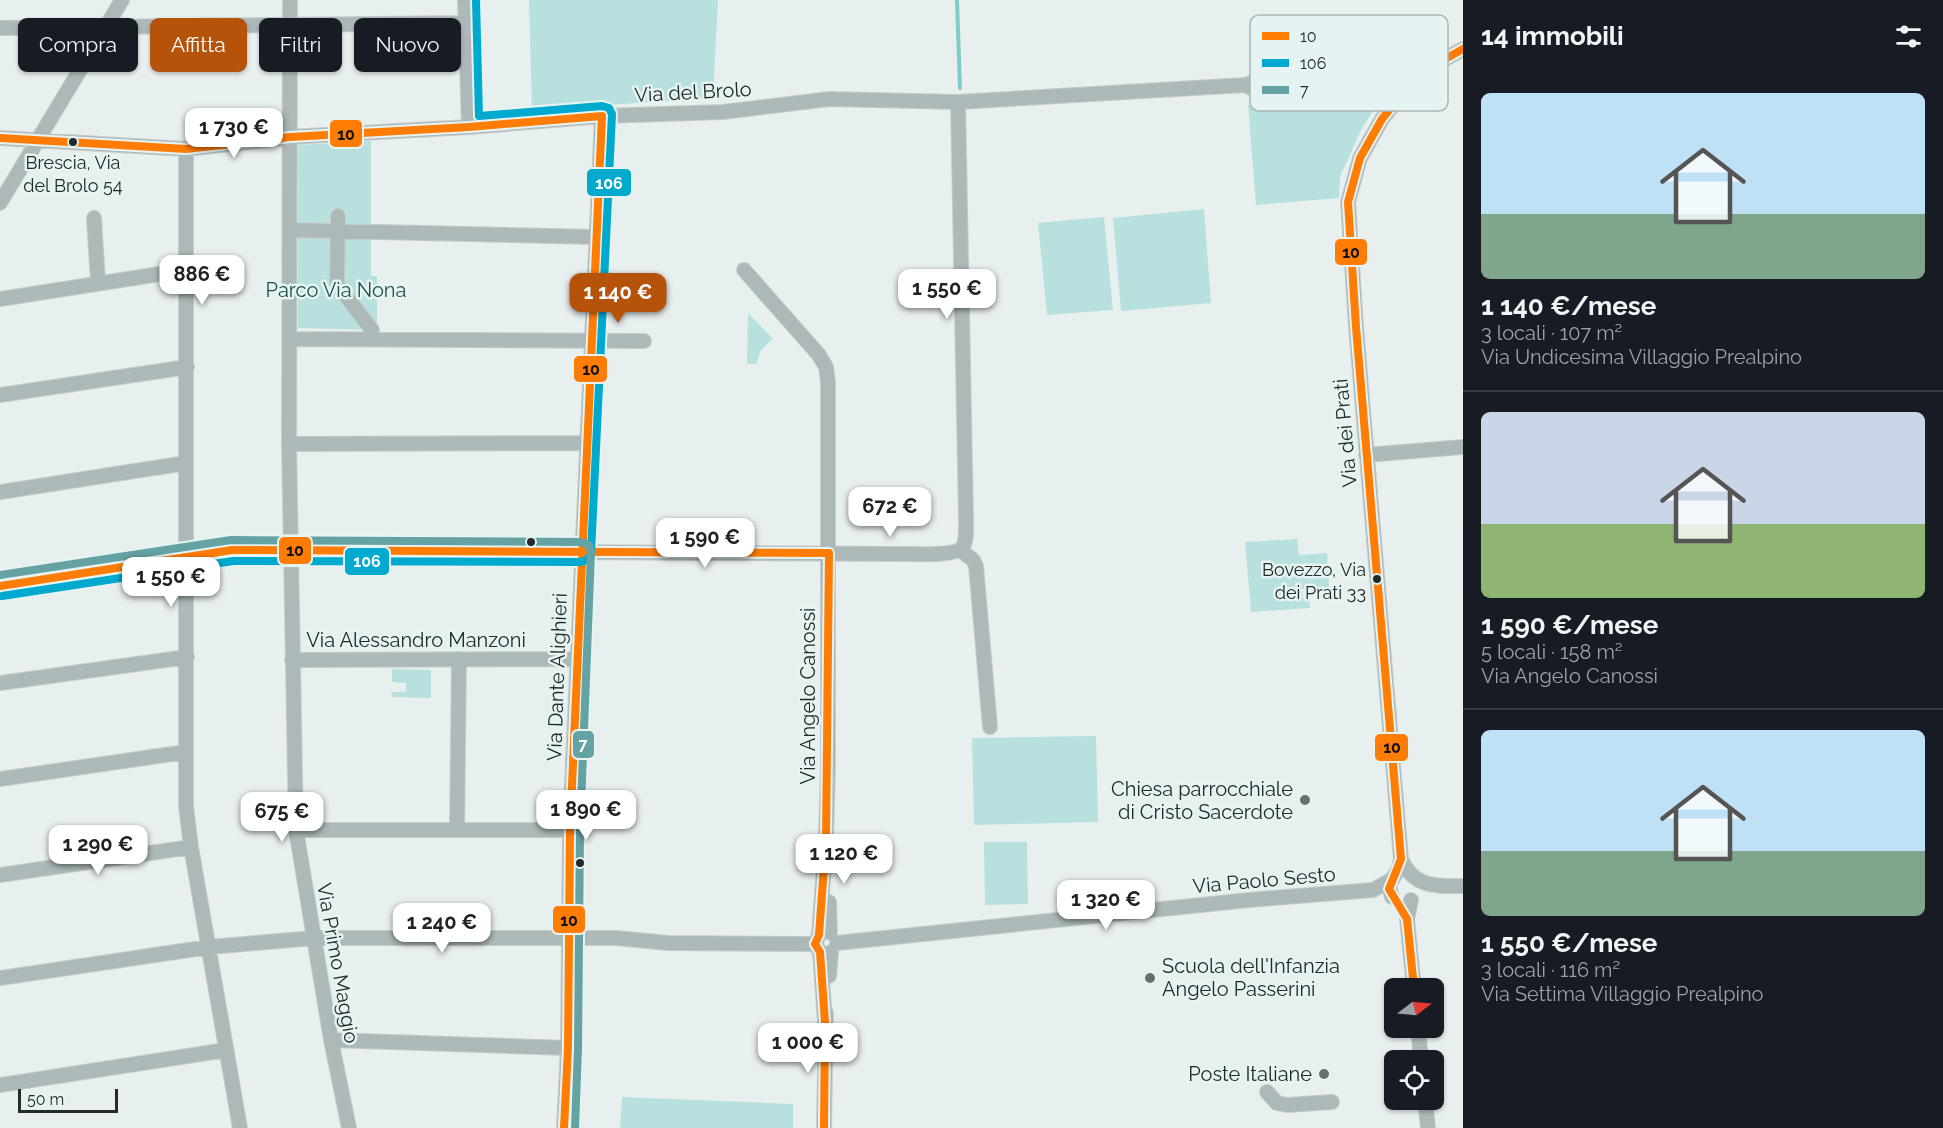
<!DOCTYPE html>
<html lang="it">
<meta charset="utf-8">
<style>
:root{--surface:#171b24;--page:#20242c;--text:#f1f3f6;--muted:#9ea1a6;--line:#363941;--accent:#b45309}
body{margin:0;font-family:Raleway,sans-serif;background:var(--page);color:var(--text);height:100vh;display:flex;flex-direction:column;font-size:22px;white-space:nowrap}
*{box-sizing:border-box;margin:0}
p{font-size:20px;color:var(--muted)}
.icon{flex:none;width:33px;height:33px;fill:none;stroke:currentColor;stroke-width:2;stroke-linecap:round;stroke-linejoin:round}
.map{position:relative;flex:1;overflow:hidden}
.details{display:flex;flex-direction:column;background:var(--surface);width:480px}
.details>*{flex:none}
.hud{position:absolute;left:18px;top:18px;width:570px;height:54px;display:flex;gap:12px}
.needle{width:39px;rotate:74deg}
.controls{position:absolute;left:1384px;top:978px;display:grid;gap:12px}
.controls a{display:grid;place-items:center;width:60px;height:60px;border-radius:9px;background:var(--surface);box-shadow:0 2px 4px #0004;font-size:30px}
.scale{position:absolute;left:18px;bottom:15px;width:100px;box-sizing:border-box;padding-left:6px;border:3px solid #242929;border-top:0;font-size:16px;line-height:21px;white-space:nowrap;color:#242929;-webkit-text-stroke:4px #e5f3f2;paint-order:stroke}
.price{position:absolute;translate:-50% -51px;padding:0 14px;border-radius:12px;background:#fff;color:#222;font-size:20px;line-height:39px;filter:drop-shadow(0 2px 3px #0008)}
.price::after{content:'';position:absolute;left:50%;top:36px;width:18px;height:14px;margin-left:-9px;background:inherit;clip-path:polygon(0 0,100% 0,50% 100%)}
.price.on{background:var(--accent);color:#fff}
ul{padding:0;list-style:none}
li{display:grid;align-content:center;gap:12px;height:318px;padding:0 18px}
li+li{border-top:2px solid var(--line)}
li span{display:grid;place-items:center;height:186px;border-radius:9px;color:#555}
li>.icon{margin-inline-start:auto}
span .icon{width:108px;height:108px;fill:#fffc;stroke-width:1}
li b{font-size:26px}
h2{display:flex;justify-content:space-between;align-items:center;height:72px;padding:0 18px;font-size:26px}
.tag{padding:0 21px;border-radius:9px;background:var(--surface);box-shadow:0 2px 4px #0004;font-size:21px;line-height:54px}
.tag.on{background:var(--accent);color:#fff}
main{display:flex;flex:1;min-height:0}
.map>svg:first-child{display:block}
</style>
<main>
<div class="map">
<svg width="1463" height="1128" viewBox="0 0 1463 1128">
<rect width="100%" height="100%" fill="#e8f0ef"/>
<path fill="#b8e0de" d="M529,0H718L713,98L532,110Z
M1387,90L1362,128L1340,177L1339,198L1256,205L1248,105H1265L1280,112L1296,107L1299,96Z
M371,141V276H377V330L298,328V145Z
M1204,209L1211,303L1121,311L1113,218Z
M1104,217L1113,310L1047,315L1038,223Z
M748,313L773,339L761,350L756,364H747Z
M1297,539L1299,555L1327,553L1329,587L1302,589L1303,599H1309L1310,608L1251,612L1245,542Z
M392,669L431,670V698L392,697L391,692H406V683L392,682Z
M1096,736L1098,822L974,825L972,738Z
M984,842H1027L1028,904L985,905Z
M622,1097L793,1104V1128H620Z"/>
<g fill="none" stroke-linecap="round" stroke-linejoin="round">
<path stroke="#80cbc9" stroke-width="4" d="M957,0L960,88"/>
<g stroke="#c6cbcb" stroke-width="16">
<path id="street" d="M290,0L289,444L296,830L331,1040L349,1128
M465,0L469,127
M0,28L466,23
M1292,91L1411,86
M0,138L186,149L290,137L469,127L602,116L723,112L829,99L958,102L1245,85C1259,80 1278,74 1290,84C1293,92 1292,97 1284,102L1275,99L1245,85
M186,149V806L191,847L240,1128
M0,203L122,0
M338,216L337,284L372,330
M94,218L98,282
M290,230L596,237
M744,270L819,355L826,367L828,383V765L826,839L819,935L815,944L820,952L825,1022
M0,299L185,270
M290,339L644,341
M0,395L187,367
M289,444L586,443
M1366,455L1463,447
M0,492L186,463
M960,550L973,560L976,566L990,727
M0,586L232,550L903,554C915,554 955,556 962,548C967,542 966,527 966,519L958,102
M292,660L577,659
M0,683L187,657
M0,779L186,752
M296,830H570
M457,830L459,659
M1401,859C1414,888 1435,886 1463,886
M0,875L191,847
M1392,897L1389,885L1399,868L1401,859L1356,327L1348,202L1360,158L1382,119L1401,95L1438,63L1463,49
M1411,900L1407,919L1414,988
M829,902L830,933
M837,943L1249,900L1373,890L1391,880
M829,976L831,952
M0,978L209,947L314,938H616L668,943L815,944
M1418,1028L1421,1060
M331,1040L568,1048
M0,1085L226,1050
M1267,1092L1277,1103L1287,1105L1332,1102
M1425,1100L1428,1128
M564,1128L568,1048L570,830L602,116
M824,1128L826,1013"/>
</g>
<use href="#street" stroke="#acb9b8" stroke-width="14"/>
<g stroke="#e5f3f2" stroke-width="12">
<path id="bus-1" d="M0,138L186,149L290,137L469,127L602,116
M0,586L232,550L829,553
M1414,988L1407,919L1389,889L1401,859L1356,327L1348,202L1360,158L1382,119L1401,95L1438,63L1463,49
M564,1128L568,1048L570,830L602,116
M824,1128L825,1022L820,952L815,944L819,935L826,839L829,553"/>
</g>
<g stroke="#e5f3f2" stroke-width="12">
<path id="bus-2" d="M2,596L233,561L581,562L589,559L591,553L612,114L609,108L602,106L479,116L476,0"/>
</g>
<g stroke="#e5f3f2" stroke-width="12">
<path id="bus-3" d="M0,575L231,540L581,542L589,545L591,552L580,830L578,1048L575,1128"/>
</g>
<use href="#bus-1" stroke="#ff7d04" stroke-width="8"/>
<use href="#bus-2" stroke="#00a9ce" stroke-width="8"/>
<use href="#bus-3" stroke="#65a2a3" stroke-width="8"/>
</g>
<g fill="#242929" stroke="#e5f3f2" stroke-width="2">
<circle cx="73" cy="142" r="5"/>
<circle cx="531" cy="542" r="5"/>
<circle cx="1377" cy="579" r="5"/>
<circle cx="580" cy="863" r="5"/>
</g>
<g fill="#696f6e" stroke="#e5f3f2" stroke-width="2">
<circle cx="1305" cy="800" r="6"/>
<circle cx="1150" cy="978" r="6"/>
<circle cx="1324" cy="1074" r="6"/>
</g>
<g text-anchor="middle" stroke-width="5" stroke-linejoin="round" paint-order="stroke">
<g font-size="18" fill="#242929" stroke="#e5f3f2">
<text x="73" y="169">Brescia, Via<tspan x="73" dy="23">del Brolo 54</tspan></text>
<text x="1366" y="576" text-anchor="end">Bovezzo, Via<tspan x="1366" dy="23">dei Prati 33</tspan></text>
</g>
<g font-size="20" fill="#242929" stroke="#e5f3f2">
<text transform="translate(693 92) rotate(-3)" y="7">Via del Brolo</text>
<text transform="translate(1345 433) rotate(-95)" y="7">Via dei Prati</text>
<text x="416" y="647">Via Alessandro Manzoni</text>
<text transform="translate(557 677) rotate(-88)" y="7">Via Dante Alighieri</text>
<text transform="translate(808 696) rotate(-90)" y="7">Via Angelo Canossi</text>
<text transform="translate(1264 880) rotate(-5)" y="7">Via Paolo Sesto</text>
<text transform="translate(338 963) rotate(80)" y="7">Via Primo Maggio</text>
</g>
<g font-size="20" fill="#1f4d4c" stroke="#e5f3f2">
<text x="336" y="297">Parco Via Nona</text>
</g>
<g font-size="20" fill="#242929" stroke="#e5f3f2" text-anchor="end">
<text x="1293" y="796">Chiesa parrocchiale<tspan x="1293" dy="23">di Cristo Sacerdote</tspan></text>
<text x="1162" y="973" text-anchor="start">Scuola dell'Infanzia<tspan x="1162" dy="23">Angelo Passerini</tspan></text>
<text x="1312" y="1081">Poste Italiane</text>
</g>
</g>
<rect x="1250" y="15" width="198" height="96" rx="9" fill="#e5f3f2" stroke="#abb6b6" stroke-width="1.5"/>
<rect x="1262" y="32" width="27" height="8" fill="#ff7d04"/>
<rect x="1262" y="59" width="27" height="8" fill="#00a9ce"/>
<rect x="1262" y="86" width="27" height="8" fill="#65a2a3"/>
<g font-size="16" fill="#242929">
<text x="1300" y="42">10</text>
<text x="1300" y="69">106</text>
<text x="1300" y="96">7</text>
</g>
<g stroke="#e5f3f2" stroke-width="2">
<rect x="329" y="119" width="34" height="29" rx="6" fill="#ff7d04"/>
<rect x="586" y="168" width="46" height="29" rx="6" fill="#00a9ce"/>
<rect x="1334" y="238" width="34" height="28" rx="6" fill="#ff7d04"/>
<rect x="573" y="355" width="35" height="28" rx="6" fill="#ff7d04"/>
<rect x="278" y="536" width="34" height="29" rx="6" fill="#ff7d04"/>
<rect x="344" y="547" width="46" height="29" rx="6" fill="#00a9ce"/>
<rect x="572" y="730" width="23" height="29" rx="6" fill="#65a2a3"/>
<rect x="1374" y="733" width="35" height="29" rx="6" fill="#ff7d04"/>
<rect x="552" y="905" width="34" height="29" rx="6" fill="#ff7d04"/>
</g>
<g font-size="16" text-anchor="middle" font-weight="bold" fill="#fff">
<text x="609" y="189">106</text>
<text x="367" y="567">106</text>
<text x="583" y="750">7</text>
</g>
<g font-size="16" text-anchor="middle" font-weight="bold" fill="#111">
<text x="346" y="140">10</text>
<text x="1351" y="258">10</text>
<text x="591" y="375">10</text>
<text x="295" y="556">10</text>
<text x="1392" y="753">10</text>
<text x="569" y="926">10</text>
</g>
</svg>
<div class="controls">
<a><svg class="needle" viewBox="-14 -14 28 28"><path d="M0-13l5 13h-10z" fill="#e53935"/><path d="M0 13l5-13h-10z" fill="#9ea1a6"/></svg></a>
<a><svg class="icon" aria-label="locate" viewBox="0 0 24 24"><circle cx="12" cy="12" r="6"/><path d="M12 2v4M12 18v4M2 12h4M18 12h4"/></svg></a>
</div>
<div class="scale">50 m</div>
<b class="price" style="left:234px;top:159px">1 730 €</b>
<b class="price" style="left:202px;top:306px">886 €</b>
<b class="price" style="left:947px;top:320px">1 550 €</b>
<b class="price on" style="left:618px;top:324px">1 140 €</b>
<b class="price" style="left:890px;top:538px">672 €</b>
<b class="price" style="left:705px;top:569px">1 590 €</b>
<b class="price" style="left:171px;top:608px">1 550 €</b>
<b class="price" style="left:586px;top:841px">1 890 €</b>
<b class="price" style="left:282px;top:843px">675 €</b>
<b class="price" style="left:98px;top:876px">1 290 €</b>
<b class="price" style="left:844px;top:885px">1 120 €</b>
<b class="price" style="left:1106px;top:931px">1 320 €</b>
<b class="price" style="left:442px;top:954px">1 240 €</b>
<b class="price" style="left:808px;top:1074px">1 000 €</b>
<div class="hud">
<a class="tag">Compra</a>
<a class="tag on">Affitta</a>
<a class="tag">Filtri</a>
<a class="tag">Nuovo</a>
</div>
</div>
<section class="details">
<h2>14 immobili<svg class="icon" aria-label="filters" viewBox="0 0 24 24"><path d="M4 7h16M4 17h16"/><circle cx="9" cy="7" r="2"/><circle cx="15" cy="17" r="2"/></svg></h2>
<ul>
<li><span style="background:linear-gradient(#bfe0f5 65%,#7fa58c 0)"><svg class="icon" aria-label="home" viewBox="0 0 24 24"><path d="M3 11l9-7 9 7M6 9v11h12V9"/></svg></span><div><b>1 140 €/mese</b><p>3 locali · 107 m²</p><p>Via Undicesima Villaggio Prealpino</p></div></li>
<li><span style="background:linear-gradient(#c9d6e8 60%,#8fb573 0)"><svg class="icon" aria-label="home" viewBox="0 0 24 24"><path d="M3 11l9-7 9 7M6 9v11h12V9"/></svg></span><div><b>1 590 €/mese</b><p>5 locali · 158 m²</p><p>Via Angelo Canossi</p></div></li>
<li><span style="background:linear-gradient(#bfe0f5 65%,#7fa58c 0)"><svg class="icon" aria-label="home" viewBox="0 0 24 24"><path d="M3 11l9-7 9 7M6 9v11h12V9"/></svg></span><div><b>1 550 €/mese</b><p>3 locali · 116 m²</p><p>Via Settima Villaggio Prealpino</p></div></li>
</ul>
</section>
</main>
